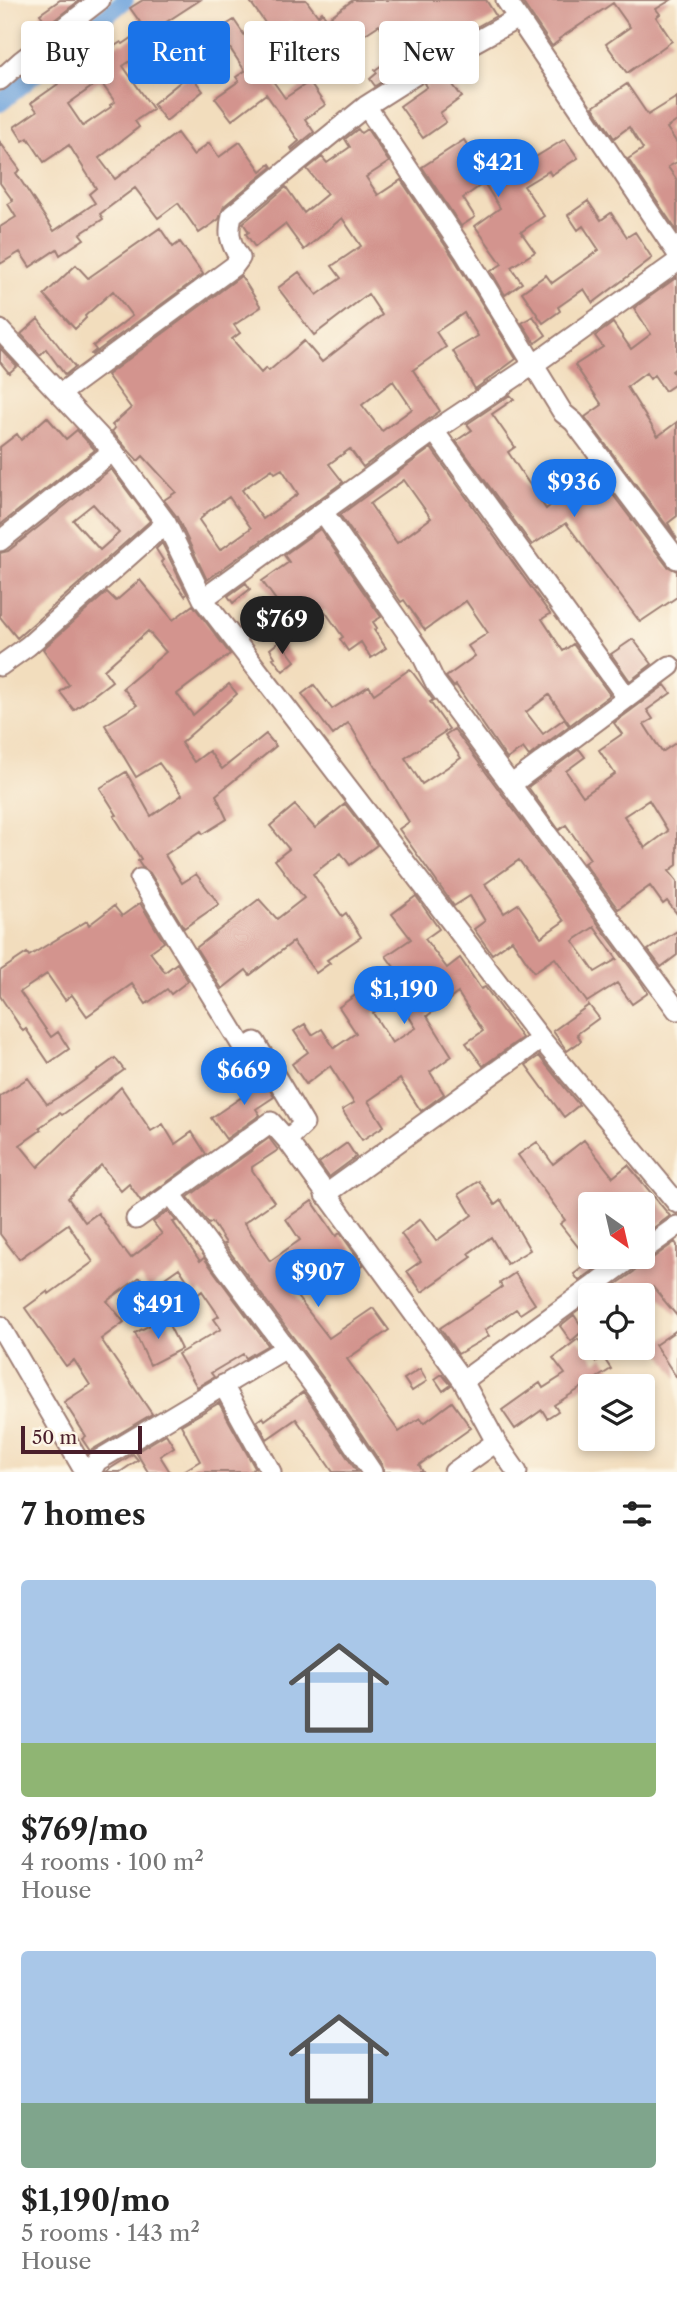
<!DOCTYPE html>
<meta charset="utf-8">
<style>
:root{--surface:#fff;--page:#f6f6f6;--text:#222;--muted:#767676;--accent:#1a73e8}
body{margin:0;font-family:"Libre Caslon Text",serif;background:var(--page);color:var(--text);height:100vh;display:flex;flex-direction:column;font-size:26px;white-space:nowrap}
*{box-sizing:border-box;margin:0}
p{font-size:23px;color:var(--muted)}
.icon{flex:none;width:38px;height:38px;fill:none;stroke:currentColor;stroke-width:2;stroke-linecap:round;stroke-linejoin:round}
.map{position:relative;height:1472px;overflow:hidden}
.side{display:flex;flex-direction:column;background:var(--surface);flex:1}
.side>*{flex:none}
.hud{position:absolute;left:21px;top:21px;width:635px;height:63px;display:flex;gap:14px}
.needle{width:46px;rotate:146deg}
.controls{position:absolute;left:578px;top:1192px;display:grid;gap:14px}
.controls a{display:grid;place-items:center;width:77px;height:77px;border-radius:7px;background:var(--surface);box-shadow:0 4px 10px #0003;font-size:35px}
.scale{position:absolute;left:21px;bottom:18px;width:121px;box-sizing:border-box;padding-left:7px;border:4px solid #4a1f2b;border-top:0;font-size:19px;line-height:24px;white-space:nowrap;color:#4a1f2b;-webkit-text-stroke:5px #fcf5e5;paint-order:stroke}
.price{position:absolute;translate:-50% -60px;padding:0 16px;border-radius:24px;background:var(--accent);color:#fff;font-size:23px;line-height:46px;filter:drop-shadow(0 2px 4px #0008)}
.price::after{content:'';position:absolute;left:50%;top:42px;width:21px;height:16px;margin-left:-10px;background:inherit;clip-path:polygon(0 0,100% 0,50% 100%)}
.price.selected{background:#222;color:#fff}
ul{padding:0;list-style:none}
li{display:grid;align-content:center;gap:14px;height:371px;padding:0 21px}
li span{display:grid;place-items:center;height:217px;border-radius:7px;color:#555}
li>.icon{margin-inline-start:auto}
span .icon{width:126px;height:126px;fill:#fffc;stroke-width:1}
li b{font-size:30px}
h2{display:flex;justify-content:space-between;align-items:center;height:84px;padding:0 21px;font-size:30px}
.chip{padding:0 24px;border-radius:7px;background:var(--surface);box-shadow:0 4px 10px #0003;font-size:24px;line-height:63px}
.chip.selected{background:var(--accent);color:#fff}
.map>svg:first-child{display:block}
</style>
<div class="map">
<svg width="677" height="1472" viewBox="0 0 677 1472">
<rect width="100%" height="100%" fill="#fcf5e5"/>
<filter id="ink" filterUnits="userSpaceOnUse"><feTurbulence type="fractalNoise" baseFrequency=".0143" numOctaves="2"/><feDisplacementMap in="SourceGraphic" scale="14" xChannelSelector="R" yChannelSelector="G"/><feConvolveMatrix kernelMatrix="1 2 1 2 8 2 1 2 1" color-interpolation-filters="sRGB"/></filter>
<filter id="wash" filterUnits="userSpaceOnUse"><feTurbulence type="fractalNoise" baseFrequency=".00686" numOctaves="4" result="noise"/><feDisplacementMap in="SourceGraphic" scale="28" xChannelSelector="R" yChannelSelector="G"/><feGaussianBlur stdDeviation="1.57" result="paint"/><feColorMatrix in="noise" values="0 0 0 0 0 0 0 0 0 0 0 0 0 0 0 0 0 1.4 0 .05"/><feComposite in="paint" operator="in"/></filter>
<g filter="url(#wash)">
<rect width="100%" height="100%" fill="#f2ddbd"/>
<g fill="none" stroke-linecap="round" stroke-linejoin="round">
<path stroke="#71a5de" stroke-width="18" d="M0,103L125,0"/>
</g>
<g id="blocks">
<path fill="#d3948e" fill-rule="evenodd" d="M60,0H80L48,25L40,14Z
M143,0H200L154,30L161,40L123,66L153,109L135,121L139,127L99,158L115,179L177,133L193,155L209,143L219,157L240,142L261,171L270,164L272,167L224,206L219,219L199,233L178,203L158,218L135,188L100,214L103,219L80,234L84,239L60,255L57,249L30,267L20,252L0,264V227L16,217L8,204L13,201L0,183V142L20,170L16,173L54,231L95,203L89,194L96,188L69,145L44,162L28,138L23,141L14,127L37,111L31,103L58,84L54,78L108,39L113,47L121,42L123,44L145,29L130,8ZM100,81L115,102L110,105L111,107L83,126L68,104Z
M249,0H306L318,16L322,12L327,19L353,0H486L496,16L442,46L434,35L401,55L379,25L321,63L291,21L273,34Z
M521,0H671L656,9L660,14L656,17L672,41L627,73L606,44L630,27L613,3L559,39L560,40L552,46Z
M234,20L251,45L248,46L285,98L309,82L325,105L305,119L314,132L292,150L291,148L299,141L266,94L232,120L215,98L239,81L236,77L245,71L218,30Z
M395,56L404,68L375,86L370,79L377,73L375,70Z
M444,73L462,97L440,113L446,122L423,138L400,106L427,87L425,83Z
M190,74L203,91L166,121L153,104Z
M627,84L648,115L677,97V121L667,128L677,143V162L668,167L677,180V231L628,159L643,149L629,127L614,138L593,107Z
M358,129L361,133L367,129L389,162L366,177L378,195L401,180L455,260L516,359L475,389L453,351L478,336L464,313L436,332L446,347L413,370L440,411L363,467L350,449L329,464L343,482L207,580L177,517L164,500L176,492L143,456L138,461L112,432L115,428L112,425L131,408L107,375L241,276L261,307L234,325L240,333L232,339L261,373L266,368L269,371L304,341L322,362L382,315L368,294L314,335L278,288L299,272L317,295L341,278L332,266L361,246L342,218L304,250L285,224L255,247L246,234L249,232L243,223L286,187L304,213L327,194L307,169L322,157L327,163L350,147L345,139ZM393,381L412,409L382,431L362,405ZM272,469L275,473L282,469L298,494L263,519L242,490ZM229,497L251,528L220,550L199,520L204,516L203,515Z
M565,139L578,158L551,175L549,171L524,186L544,216L521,232L535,252L511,267L522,283L505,295L491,271L502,264L475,226L500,208L484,183L463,198L475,217L461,226L422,167L464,140L486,174L513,157L519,167Z
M588,201L601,220L611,213L627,237L635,232L652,258L593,303L584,289L558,307L560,311L543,323L522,292L546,275L552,283L599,250L583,226L578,230L568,215Z
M160,228L173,247L180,242L203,274L92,355L91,354L96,350L93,346L132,316L113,291L85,316L86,318L75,329L44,295L76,265L88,278Z
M677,277V367L672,371L677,378V383L665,391L654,375L650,379L646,373L627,387L658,436L677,422V516L668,523L677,539L585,417L602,405L575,365L603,347L595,336L613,323L631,349L651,334L634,308Z
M533,316L546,335L535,343L522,323Z
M38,319L75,367L65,375L46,349L40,355L21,334Z
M0,348L17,366L9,373L0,362Z
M510,395L514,399L492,414L515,447L508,452L546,509L591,474L600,486L604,483L667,566L677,571V597L640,622L566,523L532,545L456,441L472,430L467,424Z
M47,417L66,439L77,430L95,450L0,525V447L17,434L21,440Z
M431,448L550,614L542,619L563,651L573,644L610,695L570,725L549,695L526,712L543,734L564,719L569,726L529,756L523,748L507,759L456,685L454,687L446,677L475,656L468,646L488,633L466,601L425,630L404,600L401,602L340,515ZM404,480L431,518L397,543L370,504Z
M111,469L150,521L17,638L0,617V553L8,551ZM93,504L119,533L100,550L73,520Z
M320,529L381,617L373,622L377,628L374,630L386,648L371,658L361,642L348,651L340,639L343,637L324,610L320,614L318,611L310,617L309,614L289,629L281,619L259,634L251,623L278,603L262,581L289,562L284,555Z
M162,543L187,594L185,596L161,562L163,560L156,549Z
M140,580L173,620L193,605L230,654L177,694L193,715L229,684L237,694L181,743L194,762L209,751L222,769L266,734L276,746L216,795L227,819L203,834L201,831L165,855L182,883L196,874L219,904L184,928L150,873L142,867L138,861L141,859L114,816L117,815L100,788L126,772L151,816L182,795L159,763L136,777L105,725L137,705L123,688L166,652L148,631L104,670L112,681L74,710L60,692L69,685L43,649L107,592L116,601Z
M246,583L250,589L233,603L228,596Z
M633,639L652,664L630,681L611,654Z
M280,641L295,661L283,671L273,658L275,657L270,649Z
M410,669L433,700L430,702L449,729L405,758L422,784L461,758L445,735L454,729L641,982L648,993L632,1004L617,983L587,1002L555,958L534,972L512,940L492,954L474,929L485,921L470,896L454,906L399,829L409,822L350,725L348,723L333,735L302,694L314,685L332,709L369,686L374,694ZM519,860L564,921L541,937L518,904L504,913L485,884ZM594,927L617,959L595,972L573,941Z
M665,685L671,693L647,710L653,719L644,724L662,752L677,742V865L669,871L677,881V914L667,901L663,904L650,886L618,909L584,863L590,859L566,825L559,830L528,787L579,749L585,757L566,771L583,796L615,774L599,750L622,734L614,723ZM649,800L668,831L645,848L624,816Z
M345,804L377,845L350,865L341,853L313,874L342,916L346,913L361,937L327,960L330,963L316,973L293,942L250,975L246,970L222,989L196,948L259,899L277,919L304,898L275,860L289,849L270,826L295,805L315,828Z
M416,896L439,929L425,939L447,968L460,958L481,989L485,987L522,1038L483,1066L466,1043L483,1031L458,993L427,1016L452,1056L430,1072L444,1094L421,1111L400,1079L368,1101L384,1126L362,1140L342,1110L354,1103L330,1066L306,1084L292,1064L308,1052L294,1031L305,1024L312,1035L322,1029L334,1048L356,1033L339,1007L394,967L386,956L411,939L392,914ZM397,997L416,1028L392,1043L373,1013Z
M140,903L164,942L150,952L165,972L177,963L188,981L171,994L167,989L146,1004L132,984L87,1016L72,995L65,1000L47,974L20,992L51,1037L58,1032L69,1049L49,1063L26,1029L23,1031L0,996V971L27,953L29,956L87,921L89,925L114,906L122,916Z
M677,931V955L661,967L648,950Z
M589,1005L599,1018L577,1034L581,1041L567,1051L553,1031Z
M539,1056L579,1105L564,1117L526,1065Z
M115,1058L124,1070L62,1115L60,1113L39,1128L41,1130L20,1145L38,1167L121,1087L151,1131L163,1124L175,1144L192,1132L206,1154L141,1201L129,1184L121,1191L101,1165L68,1198L85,1222L98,1213L123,1250L124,1249L131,1258L162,1234L153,1222L168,1211L176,1221L173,1222L200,1261L204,1258L268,1345L246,1358L243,1354L211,1373L214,1377L197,1387L178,1354L221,1329L214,1319L219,1316L202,1291L197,1295L179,1268L149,1289L140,1277L107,1301L124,1322L101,1339L152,1414L90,1451L82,1439L86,1436L64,1402L90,1385L74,1360L66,1366L25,1308L48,1291L49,1294L93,1262L68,1224L19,1259L0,1234V1096L28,1078L47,1104L78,1085Z
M260,1073L274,1097L256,1109L260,1115L226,1139L211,1118L249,1092L243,1084Z
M269,1138L278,1150L252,1167V1170L274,1202L244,1223L270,1261L300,1240L286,1219L312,1201L336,1236L340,1233L363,1265L341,1279L329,1262L291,1289L329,1338L373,1308L389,1330L347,1359L399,1432L420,1418L424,1423L452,1402L471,1428L419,1465L423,1472H384L382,1465L327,1383L224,1244L226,1243L212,1222L209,1224L188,1197Z
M584,1140L613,1177L628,1165L670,1216L642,1236V1204H590V1256H613L579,1281L574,1274L590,1262L560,1224L565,1220L518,1155L537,1142L553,1164Z
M347,1143L356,1157L329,1177L319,1163Z
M479,1181L495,1205L501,1200L530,1250L507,1264L491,1237L469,1253L472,1257L422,1292L407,1271L421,1261L401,1234L420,1219L436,1241L472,1215L459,1194Z
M675,1242L677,1245V1316L653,1287L645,1293L641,1288L631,1295H614L610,1289Z
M515,1273L535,1304L520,1314L516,1309L485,1330L489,1336L458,1354L440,1328L502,1287L500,1283Z
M574,1315L584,1330L571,1341L560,1326Z
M165,1317L181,1349L150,1365L135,1333Z
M677,1330V1378L655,1345Z
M578,1339L596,1362L603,1357L611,1369L554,1405L558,1411L547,1418L542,1410L515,1429L502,1410L540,1383L543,1388L565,1374L553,1358Z
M420,1369L427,1381L412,1391L404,1379Z
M442,1374L451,1385L443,1391L435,1379Z
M303,1392L307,1397L357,1472H333L296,1419L267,1439L257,1421L263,1417L265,1420Z
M219,1403L255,1468L249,1472H182L200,1461L181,1425Z
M166,1434L174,1447L160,1456L170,1472H148L136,1452Z
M133,1454L138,1460L120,1472H105Z"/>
</g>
</g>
<g filter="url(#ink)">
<use href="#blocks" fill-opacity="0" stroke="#9e7e74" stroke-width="2"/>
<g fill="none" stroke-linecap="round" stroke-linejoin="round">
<g stroke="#9e7e74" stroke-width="23">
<path id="minor" d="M506,0L677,253
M0,80L21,61L100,0
M366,106L465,253L563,413L574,422L677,559
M0,330L113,451L166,523L203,599L541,1039L677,1203
M60,394L234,266L240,258C229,242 228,233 232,215L366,106L415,75L518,18
M434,431L626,696
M323,512L421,653L435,682L677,1010
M0,541L113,451
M203,599L434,431L533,365L677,262
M0,666L28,646L166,523
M512,784L670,666
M140,879L244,1049L255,1042L304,1124L287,1140
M171,1194L317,1390L372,1472
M325,1195L541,1039
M136,1219L271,1122L287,1140L463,1381L496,1442L517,1472
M642,1251L677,1226
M0,1326L85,1472
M463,1381L634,1256
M223,1385L271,1472
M91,1472L97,1461L286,1348
M454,1472L496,1442"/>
</g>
<use href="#minor" stroke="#fff" stroke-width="19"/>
</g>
</g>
</svg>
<div class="controls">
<a><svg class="needle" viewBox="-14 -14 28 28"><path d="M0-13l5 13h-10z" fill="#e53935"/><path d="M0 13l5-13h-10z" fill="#767676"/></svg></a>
<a><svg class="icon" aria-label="locate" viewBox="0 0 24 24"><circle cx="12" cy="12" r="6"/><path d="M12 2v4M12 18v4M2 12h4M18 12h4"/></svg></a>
<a><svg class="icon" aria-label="layers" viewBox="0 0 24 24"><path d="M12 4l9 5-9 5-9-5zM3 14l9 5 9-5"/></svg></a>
</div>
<div class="scale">50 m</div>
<b class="price" style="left:498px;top:199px">$421</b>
<b class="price" style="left:574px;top:519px">$936</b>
<b class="price selected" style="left:282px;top:656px">$769</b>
<b class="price" style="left:404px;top:1026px">$1,190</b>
<b class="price" style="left:244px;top:1107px">$669</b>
<b class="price" style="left:318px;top:1309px">$907</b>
<b class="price" style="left:158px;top:1341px">$491</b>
<div class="hud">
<a class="chip">Buy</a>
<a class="chip selected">Rent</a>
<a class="chip">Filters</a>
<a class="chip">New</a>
</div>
</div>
<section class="side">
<h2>7 homes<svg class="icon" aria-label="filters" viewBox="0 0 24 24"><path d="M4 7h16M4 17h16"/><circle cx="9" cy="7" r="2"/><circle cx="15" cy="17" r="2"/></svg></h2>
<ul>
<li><span style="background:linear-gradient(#a9c7e8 75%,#8fb573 0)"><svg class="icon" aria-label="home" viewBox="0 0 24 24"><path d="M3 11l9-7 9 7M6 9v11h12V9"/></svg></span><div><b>$769/mo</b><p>4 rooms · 100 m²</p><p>House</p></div></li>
<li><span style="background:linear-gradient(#a9c7e8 70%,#7fa58c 0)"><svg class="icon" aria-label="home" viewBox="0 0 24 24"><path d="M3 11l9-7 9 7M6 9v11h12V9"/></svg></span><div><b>$1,190/mo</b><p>5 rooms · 143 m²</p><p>House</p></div></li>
</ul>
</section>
